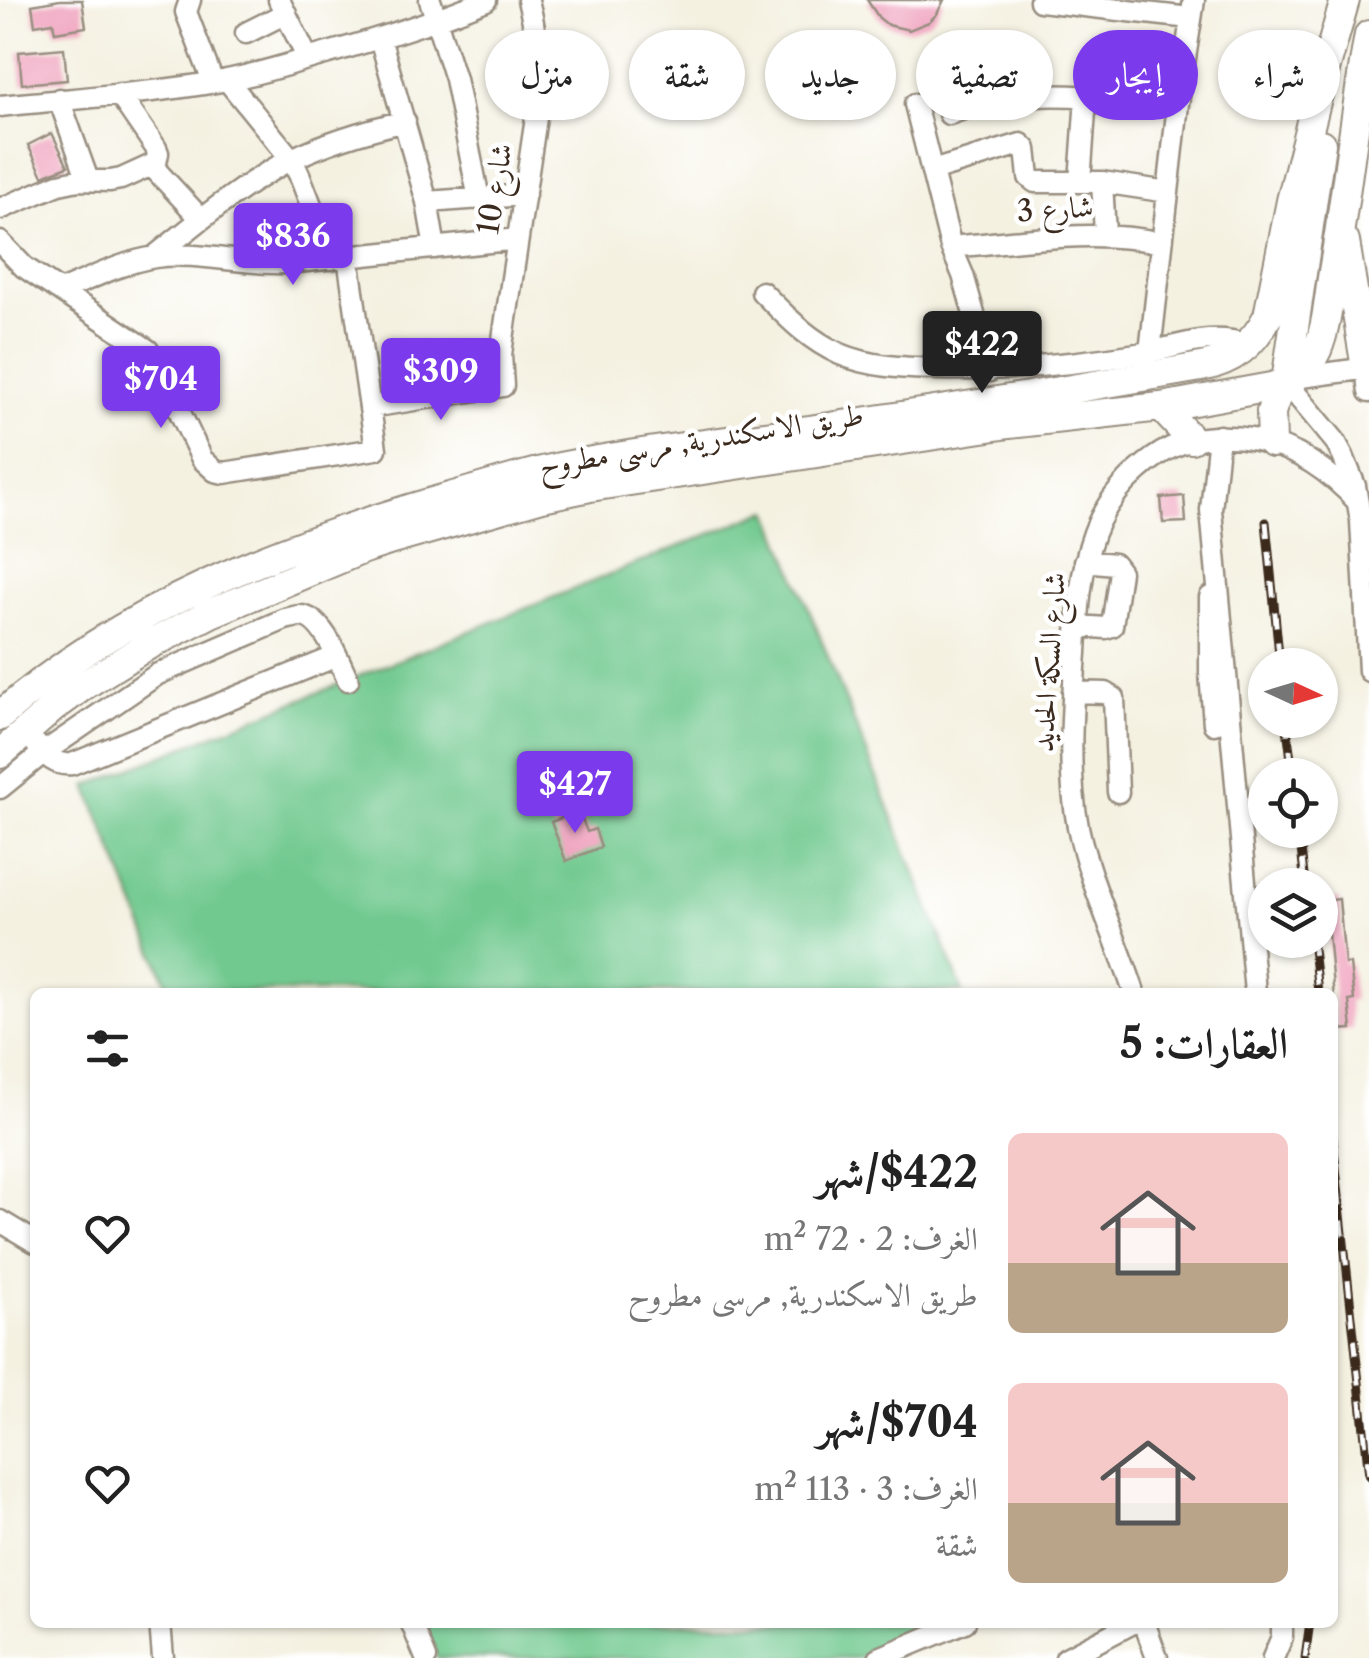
<!DOCTYPE html>
<html lang="ar">
<meta charset="utf-8">
<style>
:root{--surface:#fff;--page:#f6f6f6;--text:#222;--muted:#767676;--accent:#7c3aed}
body{margin:0;font-family:"Libre Caslon Text",Amiri,serif;background:var(--page);color:var(--text);direction:rtl;height:100vh;display:flex;flex-direction:column;font-size:38px;white-space:nowrap}
*{box-sizing:border-box;margin:0}
p{font-size:32px;color:var(--muted)}
.icon{flex:none;width:55px;height:55px;fill:none;stroke:currentColor;stroke-width:2;stroke-linecap:round;stroke-linejoin:round}
.map{position:relative;flex:1;overflow:hidden;direction:ltr}
.panel{position:absolute;left:30px;top:988px;width:1308px;height:640px;display:flex;flex-direction:column;background:var(--surface);border-radius:15px;box-shadow:0 2px 8px #0004;direction:rtl}
.panel>*{flex:none}
.guide{position:absolute;left:30px;top:30px;width:1310px;height:90px;direction:rtl;display:flex;gap:20px}
.needle{width:65px;rotate:94deg}
.tools{position:absolute;left:1248px;top:648px;display:grid;gap:20px}
.tools a{display:grid;place-items:center;width:90px;height:90px;border-radius:50%;background:var(--surface);box-shadow:0 2px 8px #0004;font-size:50px}
.price{position:absolute;translate:-50% -85px;padding:0 22px;border-radius:10px;background:var(--accent);color:#fff;font-size:32px;line-height:65px;filter:drop-shadow(0 2px 5px #0008)}
.price::after{content:'';position:absolute;left:50%;top:60px;width:30px;height:22px;margin-left:-15px;background:inherit;clip-path:polygon(0 0,100% 0,50% 100%)}
.price.on{background:#222;color:#fff}
ul{padding:0;list-style:none}
li{display:flex;align-items:center;gap:30px;height:250px;padding:0 50px}
li span{display:grid;place-items:center;flex:none;width:280px;height:200px;border-radius:15px;color:#555}
li>.icon{margin-inline-start:auto}
span .icon{width:120px;height:120px;fill:#fffc;stroke-width:1}
li b{font-size:42px}
h2{display:flex;justify-content:space-between;align-items:center;height:120px;padding:0 50px;font-size:42px}
.tag{padding:0 35px;border-radius:45px;background:var(--surface);box-shadow:0 2px 8px #0004;font-size:35px;line-height:90px}
.tag.on{background:var(--accent);color:#fff}
.map>svg:first-child{display:block}
</style>
<div class="map">
<svg width="1369" height="1658" viewBox="0 0 1369 1658">
<rect width="100%" height="100%" fill="#fff"/>
<filter id="ink" filterUnits="userSpaceOnUse"><feTurbulence type="fractalNoise" baseFrequency=".01" numOctaves="2"/><feDisplacementMap in="SourceGraphic" scale="20" xChannelSelector="R" yChannelSelector="G"/><feConvolveMatrix kernelMatrix="1 2 1 2 8 2 1 2 1" color-interpolation-filters="sRGB"/></filter>
<filter id="wash" filterUnits="userSpaceOnUse"><feTurbulence type="fractalNoise" baseFrequency=".0048" numOctaves="4" result="noise"/><feDisplacementMap in="SourceGraphic" scale="40" xChannelSelector="R" yChannelSelector="G"/><feGaussianBlur stdDeviation="2.25" result="paint"/><feColorMatrix in="noise" values="0 0 0 0 0 0 0 0 0 0 0 0 0 0 0 0 0 1.4 0 .05"/><feComposite in="paint" operator="in"/></filter>
<g filter="url(#wash)">
<rect width="100%" height="100%" fill="#f4f1e1"/>
<path fill="#71c98f" stroke="#567a56" stroke-width="2.5" d="M769,510L963,992H170L87,786Z
M422,1623H945L858,1658H437Z"/>
<g id="blocks">
<path fill="#ef9fbb" d="M60,0H82L86,27L55,32L53,22L35,25L32,5Z
M867,0H944L937,14L929,22L909,30L888,25L879,18Z
M64,48L67,80L22,84L19,52Z
M52,133L68,166L43,176L28,145Z
M1184,496L1186,522L1163,523L1161,498Z
M579,811L587,832L595,829L601,847L566,861L551,822Z
M1339,899L1345,964H1350L1354,1000L1349,1001L1352,1029L1337,1030L1325,901Z"/>
</g>
</g>
<g filter="url(#ink)">
<use href="#blocks" fill-opacity="0" stroke="#988e80" stroke-width="2.5"/>
<g fill="none" stroke-linecap="round" stroke-linejoin="round">
<g stroke="#988e80" stroke-width="25">
<path id="minor" d="M190,0L186,12L213,82
M279,0L308,59
M430,0L455,79L479,199
M1040,1L1190,18
M246,33L286,13
M380,38L427,202L435,248
M227,80L291,159L299,174L332,259
M59,99L88,180
M915,104L951,247L963,275L990,371
M0,106C74,98 149,94 222,81C255,75 286,65 318,56C375,40 431,23 486,0
M949,114C1027,84 1097,98 1178,104
M152,166L201,219
M932,171L1021,144L1026,149L1029,177L1035,182H1102L1168,192
M1080,182L1086,97
M1102,182L1105,234
M427,202L525,195
M0,209L59,184L78,180L110,181L121,179L156,163L158,153L156,148L119,94
M0,242L24,267L148,350L158,366L202,459L215,471L224,473L376,449L348,257
M951,247C1022,241 1092,228 1162,243
M154,257C198,222 243,183 294,158C329,141 367,130 405,121
M60,291C90,279 123,262 155,257C197,251 244,265 288,263L518,239
M762,292C786,316 808,340 840,354C870,367 905,368 938,369C1008,371 1075,364 1144,353C1183,346 1209,332 1249,345
M1150,352L1178,104L1194,0
M1366,368L1369,392
M1293,378L1369,368
M1286,382L1335,441L1343,456L1355,486L1361,521L1369,671
M370,407L503,386L501,355L503,339L537,111C540,73 538,37 528,0
M1219,436L1211,510L1255,992
M1210,597V673L1214,724
M1078,626L1106,628L1112,626L1120,572L1114,564L1085,561
M1073,692L1106,693L1114,698L1118,792
M36,744C47,757 55,766 72,764L337,656
M0,788L43,753L158,674L285,619C286,619 300,615 301,616C323,617 340,663 348,680
M1134,992C1116,937 1090,884 1078,827C1067,771 1072,710 1076,653C1078,613 1080,571 1094,533C1110,490 1157,443 1204,438C1266,431 1317,457 1358,502
M0,1221L35,1242
M160,1622L163,1658
M411,1622L426,1658
M1144,1622L1157,1658
M879,1658L965,1622
M1066,1658L1135,1622
M1273,1658L1282,1637V1622"/>
</g>
<g stroke="#988e80" stroke-width="32">
<path id="major" d="M1345,242L1366,368
M1286,382L1321,144
M1161,407L1191,439
M1272,443L1271,412L1281,384
M0,716C124,606 286,544 443,499C482,488 521,475 560,467C651,449 744,440 836,426C958,408 1080,388 1201,367C1233,361 1253,345 1268,316L1291,201L1317,98L1345,0
M0,754L53,708L83,686L145,647L211,613L361,550L392,540L542,497L590,487L1009,424L1161,407L1271,387C1291,382 1308,370 1317,350C1328,324 1329,293 1334,266C1347,189 1355,111 1369,35"/>
</g>
<use href="#minor" stroke="#fff" stroke-width="20"/>
<use href="#major" stroke="#fff" stroke-width="28"/>
<g stroke="#3b2a1e" stroke-width="9">
<path id="rail" d="M1266,522L1280,665
M1286,720L1293,775
M1299,830L1305,885
M1312,940L1318,992
M1332,1131L1369,1476
M1305,1658L1310,1622"/>
</g>
<use href="#rail" stroke="#fff" stroke-width="5" stroke-dasharray="15" stroke-linecap="butt"/>
</g>
</g>
<g text-anchor="middle" stroke-width="9" stroke-linejoin="round" paint-order="stroke">
<g font-size="30" fill="#3b2a1e" stroke="#fff">
<text transform="translate(495 189) rotate(-81)" y="10">شارع 10</text>
<text transform="translate(1055 209) rotate(-4)" y="10">شارع 3</text>
<text transform="translate(701 440) rotate(-9)" y="10">طريق الاسكندرية, مرسى مطروح</text>
<text transform="translate(1049 662) rotate(-86)" y="10">شارع السكة الحديد</text>
</g>
</g>
</svg>
<div class="tools">
<a><svg class="needle" viewBox="-14 -14 28 28"><path d="M0-13l5 13h-10z" fill="#e53935"/><path d="M0 13l5-13h-10z" fill="#767676"/></svg></a>
<a><svg class="icon" aria-label="locate" viewBox="0 0 24 24"><circle cx="12" cy="12" r="6"/><path d="M12 2v4M12 18v4M2 12h4M18 12h4"/></svg></a>
<a><svg class="icon" aria-label="layers" viewBox="0 0 24 24"><path d="M12 4l9 5-9 5-9-5zM3 14l9 5 9-5"/></svg></a>
</div>
<b class="price" style="left:293px;top:288px">$836</b>
<b class="price on" style="left:982px;top:396px">$422</b>
<b class="price" style="left:441px;top:423px">$309</b>
<b class="price" style="left:161px;top:431px">$704</b>
<b class="price" style="left:575px;top:836px">$427</b>
<div class="guide">
<a class="tag">شراء</a>
<a class="tag on">إيجار</a>
<a class="tag">تصفية</a>
<a class="tag">جديد</a>
<a class="tag">شقة</a>
<a class="tag">منزل</a>
</div>
<section class="panel">
<h2>العقارات: 5<svg class="icon" aria-label="filters" viewBox="0 0 24 24"><path d="M4 7h16M4 17h16"/><circle cx="9" cy="7" r="2"/><circle cx="15" cy="17" r="2"/></svg></h2>
<ul>
<li><span style="background:linear-gradient(#f6c9c9 65%,#b9a48a 0)"><svg class="icon" aria-label="home" viewBox="0 0 24 24"><path d="M3 11l9-7 9 7M6 9v11h12V9"/></svg></span><div><b>$422/شهر</b><p>الغرف: 2 · 72 m²</p><p>طريق الاسكندرية, مرسى مطروح</p></div><svg class="icon" aria-label="heart" viewBox="0 0 24 24"><path d="M12 20l-8-8c-3-5 5-10 8-4 3-6 11-1 8 4z"/></svg></li>
<li><span style="background:linear-gradient(#f6c9c9 60%,#b9a48a 0)"><svg class="icon" aria-label="home" viewBox="0 0 24 24"><path d="M3 11l9-7 9 7M6 9v11h12V9"/></svg></span><div><b>$704/شهر</b><p>الغرف: 3 · 113 m²</p><p>شقة</p></div><svg class="icon" aria-label="heart" viewBox="0 0 24 24"><path d="M12 20l-8-8c-3-5 5-10 8-4 3-6 11-1 8 4z"/></svg></li>
</ul>
</section>
</div>
